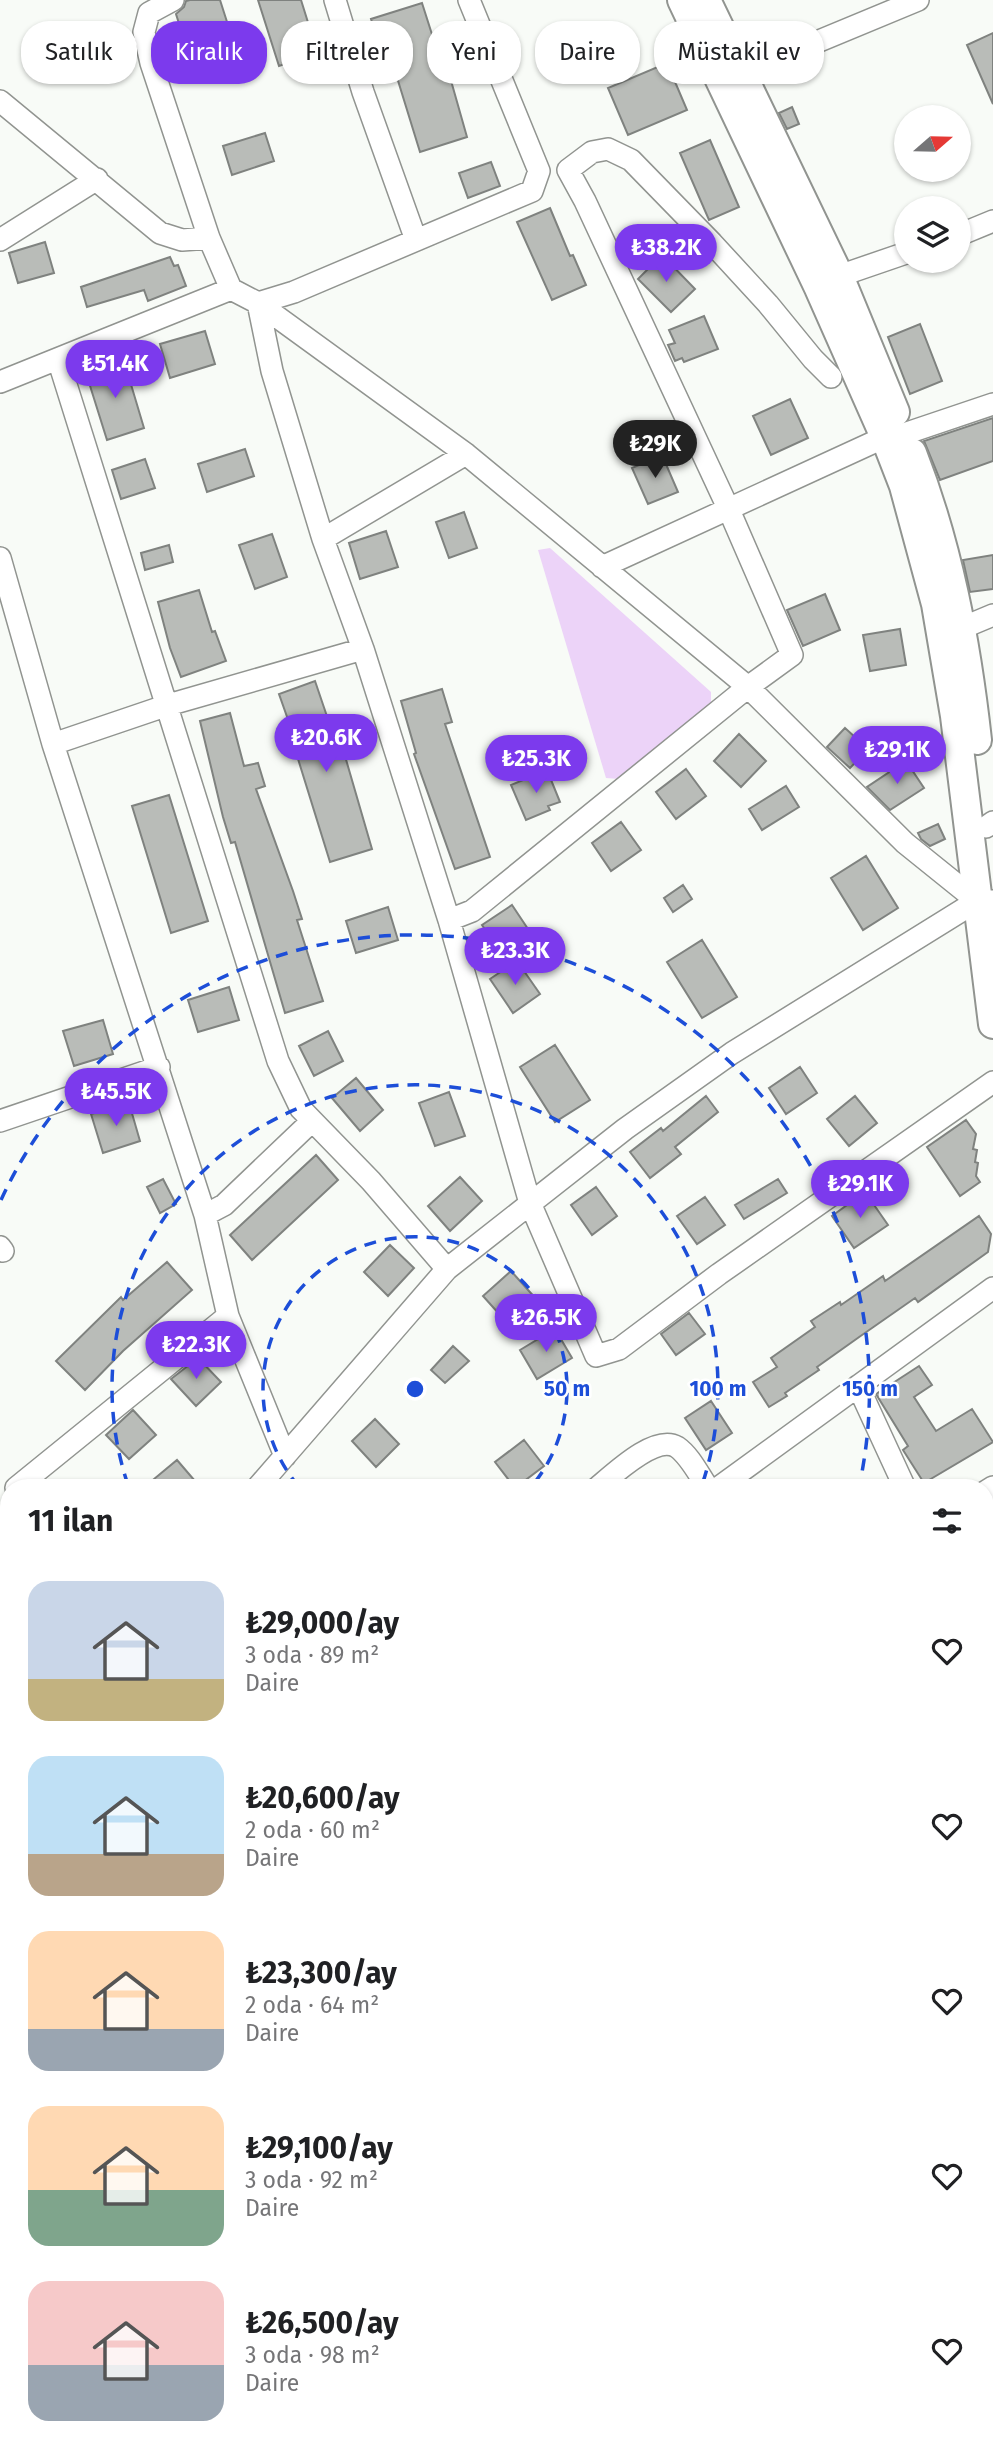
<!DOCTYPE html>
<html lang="tr">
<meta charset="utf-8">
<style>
:root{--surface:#fff;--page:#f2f2f2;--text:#202124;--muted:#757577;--accent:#7c3aed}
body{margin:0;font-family:"Fira Sans",sans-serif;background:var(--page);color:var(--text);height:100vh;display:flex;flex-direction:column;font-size:26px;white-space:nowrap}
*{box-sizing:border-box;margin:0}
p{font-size:23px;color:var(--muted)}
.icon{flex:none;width:38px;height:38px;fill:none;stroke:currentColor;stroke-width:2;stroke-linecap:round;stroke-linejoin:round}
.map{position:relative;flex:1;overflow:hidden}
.drawer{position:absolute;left:0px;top:1479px;width:994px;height:975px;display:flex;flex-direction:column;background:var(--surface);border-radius:28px 28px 0 0;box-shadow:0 2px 5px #0004}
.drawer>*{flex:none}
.banner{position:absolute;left:21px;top:21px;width:952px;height:63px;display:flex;gap:14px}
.needle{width:46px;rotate:70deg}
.buttons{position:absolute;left:894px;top:105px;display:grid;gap:14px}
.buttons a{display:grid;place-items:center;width:77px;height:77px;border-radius:50%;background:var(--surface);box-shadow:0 2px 5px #0004;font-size:35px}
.price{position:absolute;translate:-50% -60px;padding:0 16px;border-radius:24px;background:var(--accent);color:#fff;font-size:23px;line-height:46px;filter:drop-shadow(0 2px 4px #0008)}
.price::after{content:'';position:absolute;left:50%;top:42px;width:21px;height:16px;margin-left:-10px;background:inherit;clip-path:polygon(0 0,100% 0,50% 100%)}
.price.current{background:#222;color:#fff}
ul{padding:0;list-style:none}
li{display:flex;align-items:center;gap:21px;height:175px;padding:0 28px}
li span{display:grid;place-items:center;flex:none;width:196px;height:140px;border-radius:21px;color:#555}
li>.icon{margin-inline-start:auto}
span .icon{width:84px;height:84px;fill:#fffc;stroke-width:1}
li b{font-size:30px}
h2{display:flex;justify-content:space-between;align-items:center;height:84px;padding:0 28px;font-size:30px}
.pill{padding:0 24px;border-radius:28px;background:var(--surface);box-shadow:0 2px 5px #0004;font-size:24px;line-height:63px}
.pill.current{background:var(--accent);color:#fff}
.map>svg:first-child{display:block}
</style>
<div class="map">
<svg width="993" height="2452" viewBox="0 0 993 2452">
<rect width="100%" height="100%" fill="#f8fbf7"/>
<path fill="#ecd3f8" d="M550,548L711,692V704L619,779L606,778L538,550Z"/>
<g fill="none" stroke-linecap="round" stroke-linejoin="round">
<path stroke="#d8a0f1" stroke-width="6" d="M791,2452L795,2445"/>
</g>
<path fill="#b9bcb8" stroke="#7f827f" stroke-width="2" d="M190,0H220L228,25L184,39L176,14L184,7L186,1Z
M258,0H301L311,32L293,37L300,59L279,66Z
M422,3L437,50L442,49L467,137L420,152L387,45L380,47L371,19Z
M993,33V104L967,45Z
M667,63L687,110L628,135L608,88Z
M792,107L799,124L787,129L779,113Z
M265,133L274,161L232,175L223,146Z
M710,140L739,207L709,220L680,153Z
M491,162L500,186L468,198L459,173Z
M550,208L570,256L573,255L586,285L552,300L517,222Z
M45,242L54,273L18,283L9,253Z
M662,255L695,289L671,312L638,279Z
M170,257L174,266L178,265L186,286L148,301L144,290L87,307L81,287Z
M704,316L718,349L684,362L682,358L675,361L668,345L675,343L669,330Z
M920,324L942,381L910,394L888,337Z
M205,331L215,364L170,378L160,344Z
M124,361L144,428L107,440L86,373Z
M790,399L808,438L771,455L753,416Z
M993,418V461L940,480L924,441Z
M245,449L254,476L207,492L198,464Z
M662,455L678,492L648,504L632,468Z
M145,459L155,488L121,499L112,470Z
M464,512L477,548L449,558L436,522Z
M386,531L398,567L360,579L349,543Z
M272,534L287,577L255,589L239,545Z
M169,545L173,562L145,570L141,553Z
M993,555V589L970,592L963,560Z
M199,590L212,632L215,631L226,661L181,677L170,648L158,602Z
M825,594L840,630L803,646L787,610Z
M900,629L906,665L870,671L863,635Z
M315,681L333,734L338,732L372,849L330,862L294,746L297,745L279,694Z
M442,689L452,722L445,724L490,857L455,869L414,754L416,753L401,701Z
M230,713L244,766L258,763L265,786L256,789L293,891L302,919L297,920L323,1001L285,1013L235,842L231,843L223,817L200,721Z
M845,728L868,749L850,768L827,747Z
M739,734L766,761L741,787L714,761Z
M906,761L924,788L890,810L867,787Z
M686,769L706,796L676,819L656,792Z
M547,770L560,802L548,806L550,810L526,820L511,785Z
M786,786L799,807L762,830L749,809Z
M169,795L208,921L171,933L132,806Z
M621,822L641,850L611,871L592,843Z
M938,824L945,839L930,846L921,839L918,833Z
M866,856L898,908L863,930L831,878Z
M683,885L692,899L673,912L664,898Z
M512,905L532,935L503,955L482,925Z
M388,907L398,940L356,953L346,921Z
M702,940L737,997L702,1018L667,962Z
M517,961L540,994L513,1013L490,979Z
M229,987L239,1020L198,1032L188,1000Z
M103,1020L113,1054L74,1066L63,1031Z
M328,1031L343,1061L314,1076L299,1046Z
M555,1045L590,1100L555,1122L520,1067Z
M800,1067L817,1093L786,1114L769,1088Z
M356,1078L383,1110L360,1131L332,1098Z
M449,1092L465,1136L435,1146L419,1103Z
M706,1096L718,1112L675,1147L681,1154L650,1178L630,1152L661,1128L663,1131Z
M855,1096L877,1123L849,1146L827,1119Z
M129,1103L140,1141L103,1153L91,1114Z
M966,1120L976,1134L973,1149L977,1150L975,1162L978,1163L976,1176L980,1182L960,1196L927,1147Z
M316,1155L338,1180L252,1260L230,1235Z
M460,1177L482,1201L450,1231L428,1206Z
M163,1179L176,1204L160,1213L147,1187Z
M778,1179L787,1193L744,1219L735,1205Z
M596,1187L617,1216L592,1235L571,1205Z
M865,1192L888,1225L854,1248L832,1216Z
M705,1197L725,1225L697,1244L677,1216Z
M979,1216L991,1234L988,1252L918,1302L915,1298L862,1335L817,1367L819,1370L785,1393L787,1396L769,1407L753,1382L777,1367L771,1358L815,1327L811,1321L840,1302L841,1305L883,1276L885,1281Z
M390,1245L414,1268L388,1296L364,1272Z
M167,1262L192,1290L123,1351L85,1390L56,1361L121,1297L123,1300Z
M511,1271L537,1300L509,1325L483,1296Z
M689,1313L705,1334L676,1355L661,1334Z
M555,1329L572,1358L537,1379L520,1350Z
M453,1346L469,1361L445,1383L431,1370Z
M198,1358L221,1382L196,1406L171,1379Z
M919,1366L932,1385L914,1397L936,1431L972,1409L993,1442L924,1483L903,1450L908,1446L876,1394Z
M711,1401L732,1433L706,1450L685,1418Z
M133,1410L156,1435L129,1459L106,1435Z
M375,1419L399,1444L376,1467L352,1441Z
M524,1440L544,1466L515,1488L495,1462Z
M177,1460L201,1488H162L154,1479Z"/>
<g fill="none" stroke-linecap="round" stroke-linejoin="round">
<g stroke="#919490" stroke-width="24">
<path id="street" d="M173,0L149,13L144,32L151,63L209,238L231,289L258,303L466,454L748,687L905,843L977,901
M335,0L363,92L416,240
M469,0L539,171L532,191L294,292L258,303L272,371L323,539L363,649L449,920L472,911L748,687L792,655L729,510L585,201L568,170L592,152L608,149L631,160L712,243L768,304L813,359L831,377
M730,78L918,0
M0,101L160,233L182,240L209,238
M959,235L993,221
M0,240L97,179
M827,283L839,276L906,253
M58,359L278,1061L301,1109L371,1181L447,1269
M0,382L231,289
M323,539L466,454
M0,558L53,744L205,1215L228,1316L285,1456
M602,567L885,437L904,434L993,404
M962,628L993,615
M53,744L168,705L363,649
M986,827L993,822
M449,920L530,1203L596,1356L619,1349L719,1274L993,1082
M0,1121L159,1067
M205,1215L224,1205L312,1121
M0,1247L3,1251
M858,1386L905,1488
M16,1488L228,1316
M257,1488L447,1269L625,1129L732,1053L977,901H993
M597,1488C614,1474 655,1434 677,1447C690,1456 699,1475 708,1488
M718,1488L993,1288
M985,1492L993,1487
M985,1651L993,1667
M985,1741L993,1737
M985,1997L993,2011
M985,2230L993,2226
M589,2452L594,2445"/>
</g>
<g stroke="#919490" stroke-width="32">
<path id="secondary" d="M682,0L819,288L885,437L904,486L936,604L955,716L993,1024
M706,0L839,276L895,412
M912,453C948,546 966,641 977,740"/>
</g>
<use href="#street" stroke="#fff" stroke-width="21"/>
<use href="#secondary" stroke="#fff" stroke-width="28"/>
</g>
<g fill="none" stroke="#1d4ed8" stroke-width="3.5" stroke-dasharray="12 9">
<path d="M299 1487A152 152 0 1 1 531 1487"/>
<path d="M128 1485A303 303 0 1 1 702 1485"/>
<path d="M1 1200A455 455 0 0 1 859 1487"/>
</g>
<circle cx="415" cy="1389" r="10" fill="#1d4ed8" stroke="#fff" stroke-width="3.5"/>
<g font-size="21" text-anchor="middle" font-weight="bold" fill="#1d4ed8" stroke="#fff" stroke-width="5" stroke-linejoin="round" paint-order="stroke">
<text x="567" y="1396">50 m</text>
<text x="718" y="1396">100 m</text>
<text x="870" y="1396">150 m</text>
</g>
</svg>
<div class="buttons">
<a><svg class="needle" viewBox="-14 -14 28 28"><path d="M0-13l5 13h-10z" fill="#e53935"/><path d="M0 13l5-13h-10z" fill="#757577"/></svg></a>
<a><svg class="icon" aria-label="layers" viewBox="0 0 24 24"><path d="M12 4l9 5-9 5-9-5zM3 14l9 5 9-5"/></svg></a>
</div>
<b class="price" style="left:666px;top:284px">₺38.2K</b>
<b class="price" style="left:115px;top:400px">₺51.4K</b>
<b class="price current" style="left:655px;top:480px">₺29K</b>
<b class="price" style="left:326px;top:774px">₺20.6K</b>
<b class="price" style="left:897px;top:786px">₺29.1K</b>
<b class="price" style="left:536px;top:795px">₺25.3K</b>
<b class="price" style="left:515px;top:987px">₺23.3K</b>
<b class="price" style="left:116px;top:1128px">₺45.5K</b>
<b class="price" style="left:860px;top:1220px">₺29.1K</b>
<b class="price" style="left:546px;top:1354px">₺26.5K</b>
<b class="price" style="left:196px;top:1381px">₺22.3K</b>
<div class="banner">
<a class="pill">Satılık</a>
<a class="pill current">Kiralık</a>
<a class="pill">Filtreler</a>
<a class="pill">Yeni</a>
<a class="pill">Daire</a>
<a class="pill">Müstakil ev</a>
</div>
<section class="drawer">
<h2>11 ilan<svg class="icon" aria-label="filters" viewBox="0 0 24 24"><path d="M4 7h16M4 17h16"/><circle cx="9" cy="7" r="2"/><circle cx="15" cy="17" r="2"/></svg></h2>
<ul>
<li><span style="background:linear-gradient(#c9d6e8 70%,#c2b280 0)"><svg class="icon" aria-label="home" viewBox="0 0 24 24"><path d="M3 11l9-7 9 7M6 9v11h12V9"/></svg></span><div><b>₺29,000/ay</b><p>3 oda · 89 m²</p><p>Daire</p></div><svg class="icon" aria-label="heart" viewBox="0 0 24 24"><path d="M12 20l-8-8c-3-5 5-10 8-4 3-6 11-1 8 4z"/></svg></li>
<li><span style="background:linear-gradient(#bfe0f5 70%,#b9a48a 0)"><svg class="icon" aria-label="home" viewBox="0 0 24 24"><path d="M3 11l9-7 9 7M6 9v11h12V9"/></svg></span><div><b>₺20,600/ay</b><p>2 oda · 60 m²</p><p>Daire</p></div><svg class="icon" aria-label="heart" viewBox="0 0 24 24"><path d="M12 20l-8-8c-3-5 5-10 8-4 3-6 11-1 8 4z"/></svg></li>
<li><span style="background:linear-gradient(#ffd9b3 70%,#9aa5b1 0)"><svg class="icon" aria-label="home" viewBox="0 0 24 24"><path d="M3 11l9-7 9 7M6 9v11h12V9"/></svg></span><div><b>₺23,300/ay</b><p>2 oda · 64 m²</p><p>Daire</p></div><svg class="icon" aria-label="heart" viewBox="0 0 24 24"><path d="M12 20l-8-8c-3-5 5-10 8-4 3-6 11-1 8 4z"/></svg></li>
<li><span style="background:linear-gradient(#ffd9b3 60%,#7fa58c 0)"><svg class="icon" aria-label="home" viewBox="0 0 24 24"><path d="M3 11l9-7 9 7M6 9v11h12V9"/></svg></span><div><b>₺29,100/ay</b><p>3 oda · 92 m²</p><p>Daire</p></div><svg class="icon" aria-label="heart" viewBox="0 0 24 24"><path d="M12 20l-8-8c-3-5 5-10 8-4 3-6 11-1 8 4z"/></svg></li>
<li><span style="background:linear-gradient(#f6c9c9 60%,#9aa5b1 0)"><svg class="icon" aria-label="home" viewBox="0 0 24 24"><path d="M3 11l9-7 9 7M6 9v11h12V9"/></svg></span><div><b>₺26,500/ay</b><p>3 oda · 98 m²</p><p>Daire</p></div><svg class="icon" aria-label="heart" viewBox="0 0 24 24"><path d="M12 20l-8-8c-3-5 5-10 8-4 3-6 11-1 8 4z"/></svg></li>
</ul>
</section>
</div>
